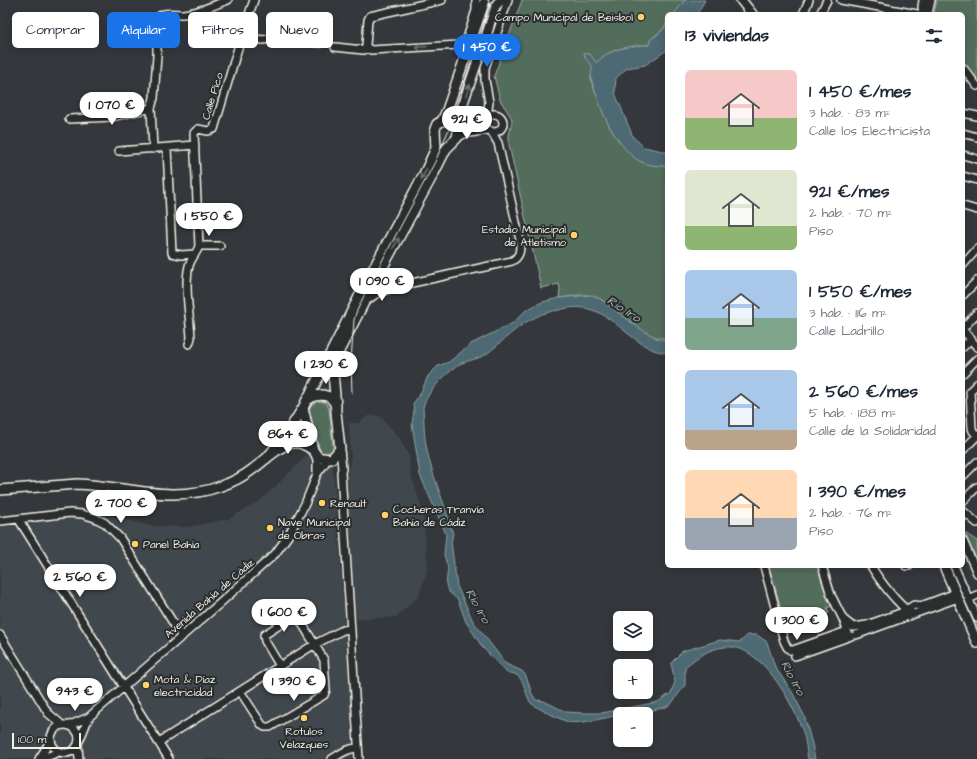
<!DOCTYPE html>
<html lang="es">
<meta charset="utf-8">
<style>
:root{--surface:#fff;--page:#f6f6f7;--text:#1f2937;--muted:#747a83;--accent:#1a73e8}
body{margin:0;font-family:"Architects Daughter",sans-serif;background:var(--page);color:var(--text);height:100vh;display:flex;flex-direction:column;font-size:15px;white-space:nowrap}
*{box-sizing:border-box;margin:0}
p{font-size:13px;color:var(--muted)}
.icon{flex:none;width:22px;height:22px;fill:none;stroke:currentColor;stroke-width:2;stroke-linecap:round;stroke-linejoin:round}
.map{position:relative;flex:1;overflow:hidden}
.drawer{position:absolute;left:665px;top:12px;width:300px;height:556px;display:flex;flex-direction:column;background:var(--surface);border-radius:6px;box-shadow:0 2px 10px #0003}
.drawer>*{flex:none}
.banner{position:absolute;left:12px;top:12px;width:380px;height:36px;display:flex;gap:8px}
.tools{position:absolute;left:613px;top:611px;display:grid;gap:8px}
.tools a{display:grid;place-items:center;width:40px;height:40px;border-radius:6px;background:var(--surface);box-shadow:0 2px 10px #0003;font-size:20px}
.scale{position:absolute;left:12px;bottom:10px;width:69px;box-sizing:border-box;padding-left:4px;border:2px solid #f4f1e8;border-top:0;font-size:11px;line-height:14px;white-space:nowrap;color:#f4f1e8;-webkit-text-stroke:3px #2a2d2e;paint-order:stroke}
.price{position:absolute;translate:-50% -34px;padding:0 9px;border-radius:14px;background:#fff;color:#222;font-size:13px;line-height:26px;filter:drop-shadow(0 1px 2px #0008)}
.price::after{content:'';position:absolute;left:50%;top:24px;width:12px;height:9px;margin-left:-6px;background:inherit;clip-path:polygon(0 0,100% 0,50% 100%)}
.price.current{background:var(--accent);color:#fff}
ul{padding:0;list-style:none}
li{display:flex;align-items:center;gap:12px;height:100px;padding:0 20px}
li span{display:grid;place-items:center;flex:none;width:112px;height:80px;border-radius:6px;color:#555}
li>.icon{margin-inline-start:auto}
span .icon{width:48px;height:48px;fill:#fffc;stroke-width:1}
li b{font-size:17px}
h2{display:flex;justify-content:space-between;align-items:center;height:48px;padding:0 20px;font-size:17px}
.pill{padding:0 14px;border-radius:6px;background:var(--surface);box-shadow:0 2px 10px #0003;font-size:14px;line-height:36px}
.pill.current{background:var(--accent);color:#fff}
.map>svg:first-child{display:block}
</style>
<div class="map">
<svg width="977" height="759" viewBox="0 0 977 759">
<rect width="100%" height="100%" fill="#34383c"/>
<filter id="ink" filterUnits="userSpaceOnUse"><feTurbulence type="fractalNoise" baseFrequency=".025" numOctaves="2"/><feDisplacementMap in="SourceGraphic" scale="8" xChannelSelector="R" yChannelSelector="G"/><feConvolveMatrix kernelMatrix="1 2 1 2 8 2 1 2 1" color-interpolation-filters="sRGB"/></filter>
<g filter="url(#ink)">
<path fill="#41464d" d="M375,415L381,417L399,437L409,456L410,471L423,512L428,568L419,596L396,617L354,619L347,474L351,457L349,423H358L368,416Z
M310,454L333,465L346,637L348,644H346L351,705L352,759H0V518L76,509L92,511L150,526L188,527L228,519L258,502L272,490L305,457Z"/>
<path fill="#536d5b" stroke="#a4afa2" d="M522,0H685L674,14H667C667,36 652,31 649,45C628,45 592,51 591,78C591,85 597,94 599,101C605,121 615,139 631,153C634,155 637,159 640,161C648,165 658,166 667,166V338C643,342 616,303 593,296C583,293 569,297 559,298L560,289L559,284L541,288L509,145V136L512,121L511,117L500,100L494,76Z
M937,0H977V80L963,62V14H934Z
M319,400L327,404L329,409L333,447L331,452L324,454L320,451L309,409L311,405Z
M965,534H967L977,541V561Z
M769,566H818L824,588L832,606L827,608L829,613L785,623Z
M947,566H952L977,624V637Z"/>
<path fill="#4e6973" stroke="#909fa2" d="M685,0H705L697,14H674Z
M667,23V50L645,65L627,68L616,78L615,93L633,137L644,147L667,152V166C657,166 643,165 635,158C620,146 609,128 602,110C600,106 599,101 597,96C594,86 588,77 593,67L586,59L584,54L585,53L591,55L595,62H597C608,49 633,45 649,45L650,40L663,30Z
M592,295L602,300L639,328L660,340L667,338V352C643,355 615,316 592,310C580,306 570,307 559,310C552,311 543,313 536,317C517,325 502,343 485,355C478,359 470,360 462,363C449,370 426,392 423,408C423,413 424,418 424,423C424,462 444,497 453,534L451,542L457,586L473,621L506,664L522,671L526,676L532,694L536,700L544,701L566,712L583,713H602L658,702L671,693L675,682L671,663L683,651L720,640L740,642L748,635H757L767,642L775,667L792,692L804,715L812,744L815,759H808C806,750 806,740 803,732C793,704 761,643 725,647C710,648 697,657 685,667V685L672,703L666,707L649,711L620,714V715C606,717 581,725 568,722C562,720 537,708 532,704C523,695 527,672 507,673L483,648L466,622L458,600L449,592L446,585L448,568L444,555L446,534L420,475L412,424L414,411L413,404L421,392L428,376L438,366L449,362L471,344L513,323L526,310L542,302L559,298Z"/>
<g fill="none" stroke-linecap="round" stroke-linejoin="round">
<g stroke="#f4f1e8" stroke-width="10">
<path id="minor" d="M841,0L917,14
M923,0L922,7L923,14
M803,14L809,0
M820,14L827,0
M472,23L476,10V0
M243,31L245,35L249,38L263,40L274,38L320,43
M335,47L363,50L367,48L371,50L460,45L466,41L472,23L479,17
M367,48L366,45L368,20L370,16L442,0
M963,68L977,86
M963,113L977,116
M485 123a9 9 0 1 1 18 0a9 9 0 1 1-18 0Z
M487,116L489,102L485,80V68L508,0
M69,119L112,117L151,108
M457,127L480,121L486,118
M963,133L977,137
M457,138L464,134L488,130
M167,148L172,253L181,255L195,254
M153,149L151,108L154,98L157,56V19C161,11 174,14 183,14C201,12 211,6 228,0
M119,151L195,145
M963,155L977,159
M963,176L977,180
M963,206L977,210
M198,221H227
M199,246H220
M963,265L977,249
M380,271C381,282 384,285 394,287
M963,295L977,281
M365,302L376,294L394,287L512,261C521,256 520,249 520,240L498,143L491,131
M963,328L977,313
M963,330L977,347
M189,344L191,338C190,317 184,286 189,266C191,258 197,253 199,246L194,133L198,129L208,131L214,129L243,31L254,0
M963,347L971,339
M963,373L977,359
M977,384L970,391L972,428L973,431L977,435
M340,449L342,469L341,472L359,759
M963,450L977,436
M317,474L328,459
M963,476L977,462
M963,501L977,487
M963,511L977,523
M19,520L169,759
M0,521L70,513L82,514L95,518L105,523L120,538L182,637
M963,541L977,573
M764,566L784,641L787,647L790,650
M822,566L831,595L843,619
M871,566C879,580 898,605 911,613
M906,566H909
M954,566L977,618
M969,599L977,595
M854,627L867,625L903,612L914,605L921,606L956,593
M847,630L843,619L853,627
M0,635L48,713L61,724
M856,635L958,598
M793,650L847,631
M795,656L851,636
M240,691L262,725L265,727H270L324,695L326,690L324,660L300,620L296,617L290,618L264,635L265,641L280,666
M51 739a14 14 0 1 1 28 0a14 14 0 1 1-28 0Z
M70,725L89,717L218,605L275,554L288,536L305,504L317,474V460L315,454
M80,739L89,717
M159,742L315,644L343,630L351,629
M78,746L79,759
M39,759L51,740
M41,759L59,752
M332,759C340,754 348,748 358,748"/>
</g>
<g stroke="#f4f1e8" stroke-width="12">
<path id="major" d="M741,0L752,14
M927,14L930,0
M336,407L333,373L338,353L373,285L434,173L446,149L457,138L458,132L457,120L487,33L493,11L496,5L501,0
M303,408L313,450L318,457L322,458L331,459L335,455L340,449L335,403L330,397L323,395L314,396L306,401
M266,459L288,432L303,408L370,275L426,170L436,148L435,129L437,124L442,121L447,110L484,3
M0,490L77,484C126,486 173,504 221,486C233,482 244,476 253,469C263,462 282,443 293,443C301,442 307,446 313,450
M944,566L977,643"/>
</g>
<use href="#minor" stroke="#2a2d2e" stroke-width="7"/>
<use href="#major" stroke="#2a2d2e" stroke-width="9"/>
<path stroke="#f4f1e8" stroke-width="1" d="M352,393L351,361L354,320L356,313L367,289L435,162L452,122L493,0"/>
</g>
<defs><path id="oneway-shaft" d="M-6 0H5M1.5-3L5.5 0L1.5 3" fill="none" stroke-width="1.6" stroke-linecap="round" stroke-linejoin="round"/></defs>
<g stroke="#71726f">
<use href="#oneway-shaft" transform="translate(421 47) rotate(177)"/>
<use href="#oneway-shaft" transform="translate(468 90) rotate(-71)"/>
<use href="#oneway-shaft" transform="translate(424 174) rotate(118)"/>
<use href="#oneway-shaft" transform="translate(396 243) rotate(-61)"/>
</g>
</g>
<g fill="#ffd166" stroke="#2a2d2e" stroke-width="1.5">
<circle cx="641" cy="17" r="4"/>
<circle cx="574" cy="235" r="4"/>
<circle cx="322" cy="503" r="4"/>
<circle cx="385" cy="515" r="4"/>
<circle cx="270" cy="528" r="4"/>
<circle cx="135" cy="544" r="4"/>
<circle cx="146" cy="685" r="4"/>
<circle cx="304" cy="718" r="4"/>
</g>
<g text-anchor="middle" stroke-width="4" stroke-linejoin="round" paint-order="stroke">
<g font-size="11" fill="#f4f1e8" stroke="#2a2d2e" text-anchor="start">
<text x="633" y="21" text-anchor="end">Campo Municipal de Beisbol</text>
<text x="566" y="233" text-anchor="end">Estadio Municipal<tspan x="566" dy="13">de Atletismo</tspan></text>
<text x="330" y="507">Renault</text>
<text x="393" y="513">Cocheras Tranvía<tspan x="393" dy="13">Bahía de Cádiz</tspan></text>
<text x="278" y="526">Nave Municipal<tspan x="278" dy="13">de Obras</tspan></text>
<text x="143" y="548">Panel Bahía</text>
<text x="154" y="683">Mota &amp; Díaz<tspan x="154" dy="13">electricidad</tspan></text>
<text x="304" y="735" text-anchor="middle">Rotulos<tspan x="304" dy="13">Velazques</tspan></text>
</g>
<g font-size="11" fill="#f4f1e8" stroke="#2a2d2e">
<text transform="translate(212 96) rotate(-73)" y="4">Calle Pico</text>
<text transform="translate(209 598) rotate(-41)" y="4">Avenida Bahía de Cádiz</text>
</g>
<g font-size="12" font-style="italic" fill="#a9b4b3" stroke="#2a2d2e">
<text transform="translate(624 309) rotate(33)" y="4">Rio Iro</text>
<text transform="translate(478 606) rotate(61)" y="4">Rio Iro</text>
<text transform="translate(793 678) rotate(62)" y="4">Rio Iro</text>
</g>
</g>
</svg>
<div class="tools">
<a><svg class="icon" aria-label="layers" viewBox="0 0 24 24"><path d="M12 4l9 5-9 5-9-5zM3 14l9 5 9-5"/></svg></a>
<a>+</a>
<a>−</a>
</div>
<div class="scale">100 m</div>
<b class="price current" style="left:487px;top:68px">1 450 €</b>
<b class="price" style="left:112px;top:126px">1 070 €</b>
<b class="price" style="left:467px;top:140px">921 €</b>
<b class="price" style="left:209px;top:237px">1 550 €</b>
<b class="price" style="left:382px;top:302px">1 090 €</b>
<b class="price" style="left:326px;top:385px">1 230 €</b>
<b class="price" style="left:288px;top:455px">864 €</b>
<b class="price" style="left:121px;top:524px">2 700 €</b>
<b class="price" style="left:80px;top:598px">2 560 €</b>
<b class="price" style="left:284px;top:633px">1 600 €</b>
<b class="price" style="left:797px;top:641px">1 300 €</b>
<b class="price" style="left:294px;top:702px">1 390 €</b>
<b class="price" style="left:75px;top:712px">943 €</b>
<div class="banner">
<a class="pill">Comprar</a>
<a class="pill current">Alquilar</a>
<a class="pill">Filtros</a>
<a class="pill">Nuevo</a>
</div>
<section class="drawer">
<h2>13 viviendas<svg class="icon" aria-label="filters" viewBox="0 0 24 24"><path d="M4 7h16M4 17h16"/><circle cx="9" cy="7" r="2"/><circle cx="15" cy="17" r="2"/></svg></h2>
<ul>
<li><span style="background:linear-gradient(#f6c9c9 60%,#8fb573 0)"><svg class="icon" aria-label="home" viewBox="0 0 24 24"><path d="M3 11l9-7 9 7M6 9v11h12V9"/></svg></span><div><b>1 450 €/mes</b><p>3 hab. · 83 m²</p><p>Calle los Electricista</p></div></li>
<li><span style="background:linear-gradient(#dfe7d0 70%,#8fb573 0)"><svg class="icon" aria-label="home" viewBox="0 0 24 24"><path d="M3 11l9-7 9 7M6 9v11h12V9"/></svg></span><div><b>921 €/mes</b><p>2 hab. · 70 m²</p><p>Piso</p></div></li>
<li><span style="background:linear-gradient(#a9c7e8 60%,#7fa58c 0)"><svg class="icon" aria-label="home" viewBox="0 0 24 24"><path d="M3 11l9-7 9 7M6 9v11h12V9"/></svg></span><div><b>1 550 €/mes</b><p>3 hab. · 116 m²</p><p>Calle Ladrillo</p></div></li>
<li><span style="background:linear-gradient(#a9c7e8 75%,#b9a48a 0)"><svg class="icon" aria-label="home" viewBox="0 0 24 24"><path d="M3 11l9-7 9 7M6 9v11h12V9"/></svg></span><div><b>2 560 €/mes</b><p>5 hab. · 188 m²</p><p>Calle de la Solidaridad</p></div></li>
<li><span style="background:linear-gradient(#ffd9b3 60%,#9aa5b1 0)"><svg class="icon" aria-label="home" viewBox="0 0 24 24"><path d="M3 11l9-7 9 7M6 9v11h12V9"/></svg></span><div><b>1 390 €/mes</b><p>2 hab. · 76 m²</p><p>Piso</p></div></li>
</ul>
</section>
</div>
